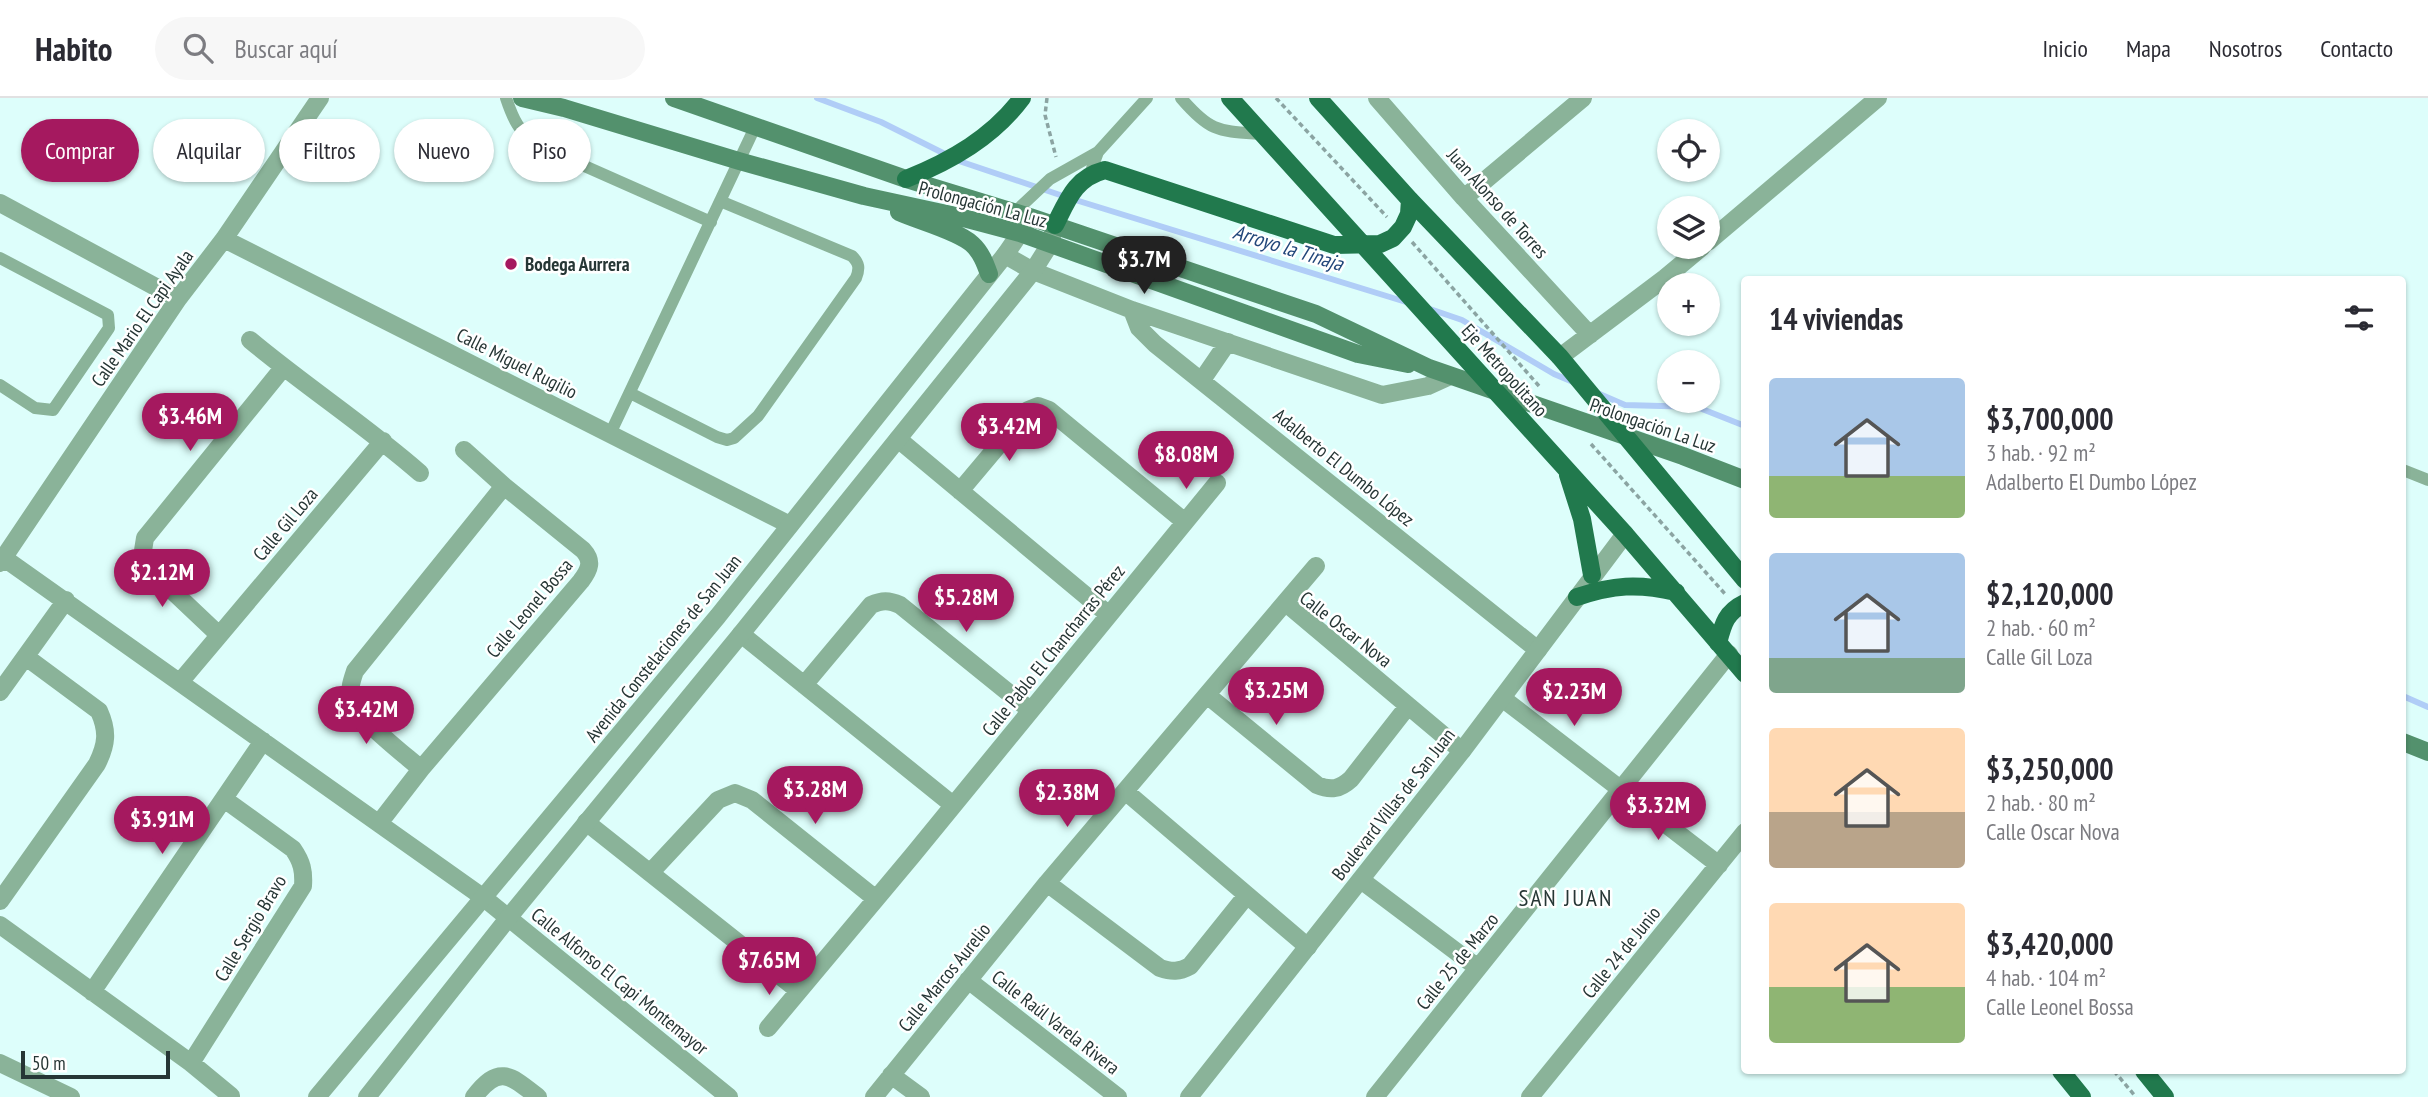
<!DOCTYPE html>
<html lang="es">
<meta charset="utf-8">
<style>
:root{--surface:#fff;--page:#f7f7f7;--text:#2b2b33;--muted:#7c7c81;--line:#e1e1e2;--accent:#a5195f}
body{margin:0;font-family:"PT Sans Narrow",sans-serif;background:var(--page);color:var(--text);height:100vh;display:flex;flex-direction:column;font-size:26px;white-space:nowrap}
*{box-sizing:border-box;margin:0}
p{font-size:23px;color:var(--muted)}
.icon{flex:none;width:38px;height:38px;fill:none;stroke:currentColor;stroke-width:2;stroke-linecap:round;stroke-linejoin:round}
.map{position:relative;flex:1;overflow:hidden}
.panel{position:absolute;left:1741px;top:178px;width:665px;height:798px;display:flex;flex-direction:column;background:var(--surface);border-radius:7px;box-shadow:0 2px 5px #0004}
.panel>*{flex:none}
.banner{position:absolute;left:21px;top:21px;width:665px;height:63px;display:flex;gap:14px}
.buttons{position:absolute;left:1657px;top:21px;display:grid;gap:14px}
.buttons a{display:grid;place-items:center;width:63px;height:63px;border-radius:50%;background:var(--surface);box-shadow:0 2px 5px #0004;font-size:35px}
.scale{position:absolute;left:21px;bottom:18px;width:149px;box-sizing:border-box;padding-left:7px;border:4px solid #263635;border-top:0;font-size:19px;line-height:24px;white-space:nowrap;color:#263635;-webkit-text-stroke:5px #fff;paint-order:stroke}
.price{position:absolute;translate:-50% -60px;padding:0 16px;border-radius:24px;background:var(--accent);color:#fff;font-size:23px;line-height:46px;filter:drop-shadow(0 2px 4px #0008)}
.price::after{content:'';position:absolute;left:50%;top:42px;width:21px;height:16px;margin-left:-10px;background:inherit;clip-path:polygon(0 0,100% 0,50% 100%)}
.price.selected{background:#222;color:#fff}
ul{padding:0;list-style:none}
li{display:flex;align-items:center;gap:21px;height:175px;padding:0 28px}
li span{display:grid;place-items:center;flex:none;width:196px;height:140px;border-radius:7px;color:#555}
li>.icon{margin-inline-start:auto}
span .icon{width:84px;height:84px;fill:#fffc;stroke-width:1}
li b{font-size:30px}
h2{display:flex;justify-content:space-between;align-items:center;height:84px;padding:0 28px;font-size:30px}
.tag{padding:0 24px;border-radius:32px;background:var(--surface);box-shadow:0 2px 5px #0004;font-size:24px;line-height:63px}
.tag.selected{background:var(--accent);color:#fff}
header{display:flex;align-items:center;gap:42px;box-sizing:border-box;height:98px;padding:0 35px;background:var(--surface);border-bottom:2px solid var(--line)}
header strong{font-size:33px}
nav{display:flex;gap:38px;margin-inline-start:auto;font-size:24px}
.search{width:490px;height:63px;background:var(--page);display:flex;align-items:center;gap:18px;box-sizing:border-box;padding:0 24px;border-radius:38px;color:var(--muted);font-size:26px}
.map>svg:first-child{display:block}
</style>
<header>
<strong>Habito</strong>
<div class="search"><svg class="icon" aria-label="search" viewBox="0 0 24 24"><circle cx="10" cy="10" r="6"/><path d="M15 15l6 6"/></svg>Buscar aquí</div>
<nav><a>Inicio</a><a>Mapa</a><a>Nosotros</a><a>Contacto</a></nav>
</header>
<div class="map">
<svg width="2428" height="999" viewBox="0 0 2428 999">
<rect width="100%" height="100%" fill="#ddfefb"/>
<g fill="none" stroke-linecap="round" stroke-linejoin="round">
<path stroke="#b0cdf7" stroke-width="6" d="M817,0L881,24L959,63L1069,100L1406,204
M1427,210L1462,222L1554,276L1573,284
M1595,294L1625,307L1697,309L1745,328
M2403,598L2428,609"/>
<path stroke="#8ba4a2" stroke-width="3.5" stroke-dasharray="5 3.5" stroke-linecap="butt" d="M1047,0L1045,17L1056,59
M1276,0L1387,119
M1412,144L1539,288
M1591,346L1726,497
M2114,973L2136,999"/>
<path stroke="#8ab399" stroke-width="12" d="M506,0C513,21 519,34 537,47L711,124
M1181,0C1211,35 1219,33 1263,36
M1090,76L1098,54L1147,0
M1015,114L1050,81L1098,54
M0,160L108,217L109,230L53,312L35,310L0,287
M630,295L717,339L727,342L734,340L758,318L856,180C860,170 859,165 852,158L720,103
M610,336L756,27
M2403,372L2428,382"/>
<path stroke="#8ab399" stroke-width="18" d="M1377,0L1464,100L1590,237
M1464,100L1583,0
M0,105L178,201
M224,141L790,427
M1708,144L1878,0
M1005,157L1033,173L1132,212L1382,297L1428,288L1450,278
M1132,212L1139,230L1155,246L1538,552
M250,242C305,288 365,327 420,375
M1560,259L1665,180L1702,149
M1202,282L1228,244
M898,341L1109,517
M960,393L1028,312L1038,308L1049,312L1185,424
M4,460L484,800L729,999
M0,465L178,201L224,141L320,0
M1286,505L1462,653
M741,536L953,707
M219,537L145,467L142,459L145,440L283,270
M180,584L383,343
M804,587L871,507C882,502 889,502 900,507L1030,612
M0,594L66,502
M1207,597L1317,687C1331,693 1340,691 1351,681L1408,608
M1502,600L1719,767
M421,671C404,656 355,619 351,600C349,590 352,582 355,573L504,388
M1125,693L1308,849
M380,724L421,671L581,483C590,471 593,463 583,452L504,388L464,352
M586,724L799,893
M650,775L718,702L735,695L752,702L876,801
M1361,782L1478,870
M1047,785L1160,870C1172,874 1179,874 1190,868L1247,797
M0,803L97,666C107,646 108,633 99,613L26,559
M0,827L191,965L231,998
M968,882L1118,999
M92,894L263,643
M768,930L912,758L1217,385
M0,965L71,999
M191,965L303,788C304,773 302,764 293,751L224,701
M891,977L921,999
M474,999C499,966 510,977 538,999
M874,999L1047,785L1316,468
M1375,999L1729,556
M1530,999L1745,734"/>
<path stroke="#8ab399" stroke-width="18" d="M317,999L718,518L1005,157L1027,125
M367,999L509,819L741,536L1033,173L1050,146L1055,127
M1189,999L1462,653L1625,436"/>
<path stroke="#53916d" stroke-width="18" d="M522,0L564,10L739,63L864,98L956,118L1020,135L1358,256L1408,266
M674,0L906,81L1030,119L1316,216L1429,270L1683,358L1745,382
M899,114C919,123 958,133 972,146C981,154 985,165 989,176
M2403,644L2428,654"/>
<path stroke="#21794d" stroke-width="18" d="M1230,0L1625,436L1745,576
M1318,0L1410,102L1560,259L1745,482
M906,81C951,63 993,39 1022,0
M1055,127C1068,101 1075,80 1105,72L1334,147L1380,146L1393,140L1403,129L1409,116L1410,102
M1568,377L1582,421L1592,477
M1577,499C1613,487 1638,485 1676,494
M1718,545C1723,526 1726,514 1745,505
M2061,973L2082,999
M2144,973L2165,999"/>
</g>
<circle fill="#a5195f" stroke="#fff" stroke-width="2.5" cx="511" cy="166" r="7"/>
<g text-anchor="middle" stroke-width="5" stroke-linejoin="round" paint-order="stroke">
<g font-size="19" fill="#263635" stroke="#fff">
<text transform="translate(1498 105) rotate(48)" y="7">Juan Alonso de Torres</text>
<text transform="translate(983 106) rotate(15)" y="7">Prolongación La Luz</text>
<text transform="translate(142 220) rotate(-55)" y="7">Calle Mario El Capi Ayala</text>
<text transform="translate(517 265) rotate(27)" y="7">Calle Miguel Rugilio</text>
<text transform="translate(1505 272) rotate(48)" y="7">Eje Metropolitano</text>
<text transform="translate(1653 327) rotate(19)" y="7">Prolongación La Luz</text>
<text transform="translate(1344 369) rotate(39)" y="7">Adalberto El Dumbo López</text>
<text transform="translate(285 426) rotate(-50)" y="7">Calle Gil Loza</text>
<text transform="translate(529 510) rotate(-50)" y="7">Calle Leonel Bossa</text>
<text transform="translate(1346 531) rotate(38)" y="7">Calle Oscar Nova</text>
<text transform="translate(663 550) rotate(-51)" y="7">Avenida Constelaciones de San Juan</text>
<text transform="translate(1053 552) rotate(-51)" y="7">Calle Pablo El Chancharras Pérez</text>
<text transform="translate(1393 706) rotate(-52)" y="7">Boulevard Villas de San Juan</text>
<text transform="translate(250 830) rotate(-59)" y="7">Calle Sergio Bravo</text>
<text transform="translate(1621 854) rotate(-51)" y="7">Calle 24 de Junio</text>
<text transform="translate(1457 863) rotate(-51)" y="7">Calle 25 de Marzo</text>
<text transform="translate(944 879) rotate(-51)" y="7">Calle Marcos Aurelio</text>
<text transform="translate(620 883) rotate(39)" y="7">Calle Alfonso El Capi Montemayor</text>
<text transform="translate(1056 924) rotate(38)" y="7">Calle Raúl Varela Rivera</text>
</g>
<g font-size="19" font-weight="bold" fill="#263635" stroke="#fff" text-anchor="start">
<text x="525" y="173">Bodega Aurrera</text>
</g>
<g font-size="21" font-style="italic" fill="#22477a" stroke="#fff">
<text transform="translate(1288 150) rotate(17)" y="7">Arroyo la Tinaja</text>
</g>
<g font-size="23" letter-spacing="2" fill="#263635" stroke="#fff">
<text x="1566" y="808">SAN JUAN</text>
</g>
</g>
</svg>
<div class="buttons">
<a><svg class="icon" aria-label="locate" viewBox="0 0 24 24"><circle cx="12" cy="12" r="6"/><path d="M12 2v4M12 18v4M2 12h4M18 12h4"/></svg></a>
<a><svg class="icon" aria-label="layers" viewBox="0 0 24 24"><path d="M12 4l9 5-9 5-9-5zM3 14l9 5 9-5"/></svg></a>
<a>+</a>
<a>−</a>
</div>
<div class="scale">50 m</div>
<b class="price selected" style="left:1144px;top:198px">$3.7M</b>
<b class="price" style="left:190px;top:355px">$3.46M</b>
<b class="price" style="left:1009px;top:365px">$3.42M</b>
<b class="price" style="left:1186px;top:393px">$8.08M</b>
<b class="price" style="left:162px;top:511px">$2.12M</b>
<b class="price" style="left:966px;top:536px">$5.28M</b>
<b class="price" style="left:1276px;top:629px">$3.25M</b>
<b class="price" style="left:1574px;top:630px">$2.23M</b>
<b class="price" style="left:366px;top:648px">$3.42M</b>
<b class="price" style="left:815px;top:728px">$3.28M</b>
<b class="price" style="left:1067px;top:731px">$2.38M</b>
<b class="price" style="left:1658px;top:744px">$3.32M</b>
<b class="price" style="left:162px;top:758px">$3.91M</b>
<b class="price" style="left:769px;top:899px">$7.65M</b>
<div class="banner">
<a class="tag selected">Comprar</a>
<a class="tag">Alquilar</a>
<a class="tag">Filtros</a>
<a class="tag">Nuevo</a>
<a class="tag">Piso</a>
</div>
<section class="panel">
<h2>14 viviendas<svg class="icon" aria-label="filters" viewBox="0 0 24 24"><path d="M4 7h16M4 17h16"/><circle cx="9" cy="7" r="2"/><circle cx="15" cy="17" r="2"/></svg></h2>
<ul>
<li><span style="background:linear-gradient(#a9c7e8 70%,#8fb573 0)"><svg class="icon" aria-label="home" viewBox="0 0 24 24"><path d="M3 11l9-7 9 7M6 9v11h12V9"/></svg></span><div><b>$3,700,000</b><p>3 hab. · 92 m²</p><p>Adalberto El Dumbo López</p></div></li>
<li><span style="background:linear-gradient(#a9c7e8 75%,#7fa58c 0)"><svg class="icon" aria-label="home" viewBox="0 0 24 24"><path d="M3 11l9-7 9 7M6 9v11h12V9"/></svg></span><div><b>$2,120,000</b><p>2 hab. · 60 m²</p><p>Calle Gil Loza</p></div></li>
<li><span style="background:linear-gradient(#ffd9b3 60%,#b9a48a 0)"><svg class="icon" aria-label="home" viewBox="0 0 24 24"><path d="M3 11l9-7 9 7M6 9v11h12V9"/></svg></span><div><b>$3,250,000</b><p>2 hab. · 80 m²</p><p>Calle Oscar Nova</p></div></li>
<li><span style="background:linear-gradient(#ffd9b3 60%,#8fb573 0)"><svg class="icon" aria-label="home" viewBox="0 0 24 24"><path d="M3 11l9-7 9 7M6 9v11h12V9"/></svg></span><div><b>$3,420,000</b><p>4 hab. · 104 m²</p><p>Calle Leonel Bossa</p></div></li>
</ul>
</section>
</div>
